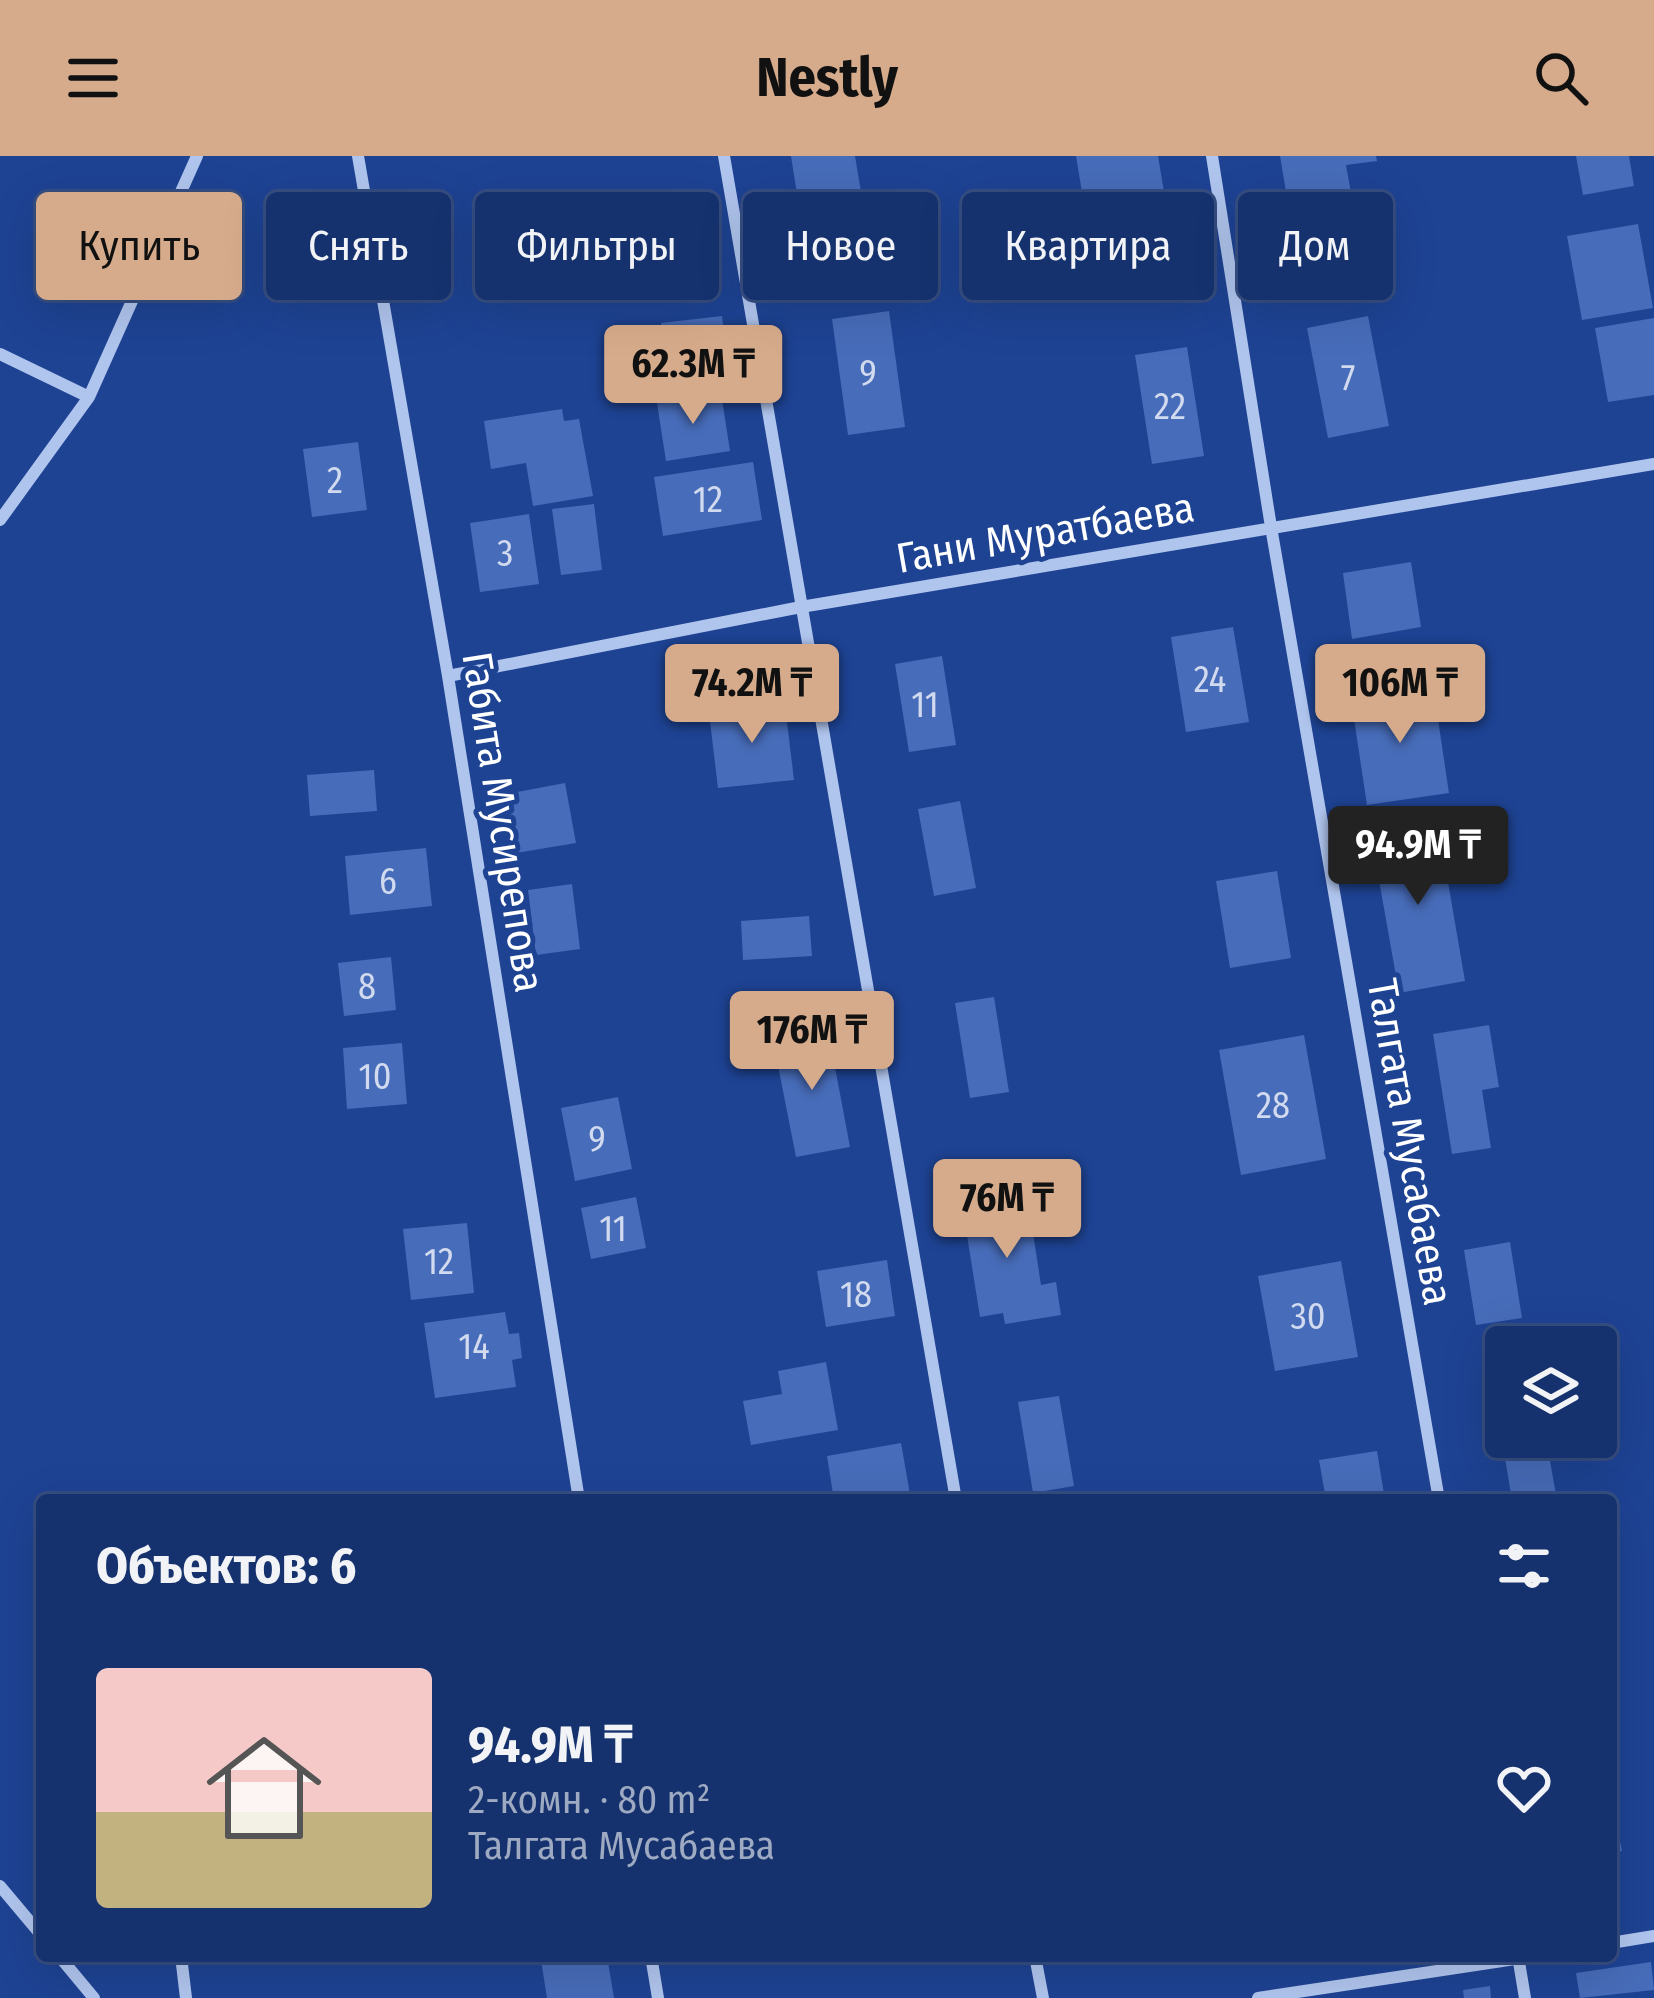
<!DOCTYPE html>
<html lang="ru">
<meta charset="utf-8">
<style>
:root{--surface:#16326e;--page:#1f3a73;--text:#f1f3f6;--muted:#9eaac2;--line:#354d81;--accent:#d6ab8b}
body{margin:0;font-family:"Fira Sans Condensed",sans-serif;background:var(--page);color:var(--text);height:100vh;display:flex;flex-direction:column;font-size:45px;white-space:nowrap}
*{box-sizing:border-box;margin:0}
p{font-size:39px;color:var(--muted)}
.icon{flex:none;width:66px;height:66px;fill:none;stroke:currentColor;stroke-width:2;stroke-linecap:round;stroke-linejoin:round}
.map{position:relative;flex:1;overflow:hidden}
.sheet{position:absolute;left:36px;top:1338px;width:1581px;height:468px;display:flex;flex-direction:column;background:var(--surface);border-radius:12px;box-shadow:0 12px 48px #0002,0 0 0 3px var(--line)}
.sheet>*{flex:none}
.hud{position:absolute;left:36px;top:36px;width:1584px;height:108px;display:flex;gap:24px}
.buttons{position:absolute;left:1485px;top:1170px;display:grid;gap:24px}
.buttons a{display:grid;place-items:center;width:132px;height:132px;border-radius:12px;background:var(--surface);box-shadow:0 12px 48px #0002,0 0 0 3px var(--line);font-size:60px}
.price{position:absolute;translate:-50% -102px;padding:0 27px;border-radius:12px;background:var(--accent);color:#111;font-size:39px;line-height:78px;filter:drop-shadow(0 3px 6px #0008)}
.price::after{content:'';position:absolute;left:50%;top:72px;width:36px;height:27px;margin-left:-18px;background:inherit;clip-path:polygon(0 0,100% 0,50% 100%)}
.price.selected{background:#222;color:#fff}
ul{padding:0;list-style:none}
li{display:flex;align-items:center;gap:36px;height:300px;padding:0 60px}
li span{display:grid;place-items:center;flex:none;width:336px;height:240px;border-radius:12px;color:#555}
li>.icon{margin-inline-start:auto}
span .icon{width:144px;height:144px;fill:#fffc;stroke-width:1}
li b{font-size:51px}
h2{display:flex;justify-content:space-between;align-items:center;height:144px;padding:0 60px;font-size:51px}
.pill{padding:0 42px;border-radius:12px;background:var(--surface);box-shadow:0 12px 48px #0002,0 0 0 3px var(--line);font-size:42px;line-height:108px}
.pill.selected{background:var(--accent);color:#111}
header{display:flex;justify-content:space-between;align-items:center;height:156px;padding:0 60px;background:var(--accent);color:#111;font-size:54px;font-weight:700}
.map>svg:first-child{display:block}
</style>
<header><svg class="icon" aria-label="menu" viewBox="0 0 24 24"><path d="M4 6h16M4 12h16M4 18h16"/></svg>Nestly<svg class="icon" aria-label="search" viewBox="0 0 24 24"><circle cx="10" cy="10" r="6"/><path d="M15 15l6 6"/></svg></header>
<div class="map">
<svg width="1654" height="1842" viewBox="0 0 1654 1842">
<rect width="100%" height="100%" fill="#1e4393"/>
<path fill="#476cb9" d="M791,0H855L865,60L802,70Z
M1076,0H1158L1172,84L1092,97Z
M1280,0H1376L1377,5L1346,9L1364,110L1280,126L1271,82L1293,77Z
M1576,0H1629L1634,30L1583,39Z
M686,34L698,99L629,111L617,45Z
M1638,68L1653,152L1582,164L1567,80Z
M889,155L905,271L848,279L832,163Z
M722,160L729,219L668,227L661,167Z
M1368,160L1389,270L1328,282L1307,172Z
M1654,162V239L1608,246L1595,172Z
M1187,191L1204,300L1152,308L1135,199Z
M721,237L730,295L666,305L657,247Z
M562,253L564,265L579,263L593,340L533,350L526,307L491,313L484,265Z
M358,286L367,354L312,361L303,293Z
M753,306L762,364L663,380L654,321Z
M594,348L602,414L561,419L552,353Z
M529,358L539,428L480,436L470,367Z
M1411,406L1421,471L1352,483L1343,417Z
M1233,471L1249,566L1186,576L1171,481Z
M942,500L956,589L909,596L895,508Z
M1433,530L1449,637L1367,649L1351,543Z
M785,549L794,624L718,632L709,557Z
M374,614L377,655L310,660L307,619Z
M565,627L576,687L516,697L506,638Z
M960,645L976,732L934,740L918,653Z
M1438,668L1465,825L1399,837L1371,679Z
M426,692L432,750L350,759L345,700Z
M1277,715L1291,802L1230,812L1216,725Z
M572,728L580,793L536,799L528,734Z
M809,760L812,800L743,804L741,765Z
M391,801L396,854L344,860L338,807Z
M994,841L1009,936L970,942L955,847Z
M1489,869L1499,931L1482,934L1491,992L1452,998L1433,878Z
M828,874L850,991L796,1001L773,884Z
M1304,879L1326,1003L1241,1019L1219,894Z
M402,887L407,948L347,953L343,892Z
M618,941L632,1013L575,1025L561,952Z
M1027,1038L1041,1129L1056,1126L1061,1159L1005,1168L1003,1157L980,1161L962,1048Z
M636,1041L646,1092L591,1103L581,1052Z
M467,1067L474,1137L411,1144L403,1073Z
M1510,1086L1522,1162L1476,1169L1464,1094Z
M887,1104L895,1160L826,1171L817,1115Z
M1341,1105L1358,1201L1275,1215L1258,1120Z
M505,1156L509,1178L519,1177L522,1202L512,1204L516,1231L435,1242L424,1167Z
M826,1206L838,1274L751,1289L743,1245L782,1238L778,1215Z
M1059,1240L1074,1330L1033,1337L1018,1246Z
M901,1287L911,1344H834L827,1300Z
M1547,1288L1557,1344H1512L1504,1296Z
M1377,1295L1385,1344H1326L1319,1304Z
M1611,1641L1622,1695L1611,1697Z
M567,1800H607L614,1842H547L541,1804Z
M1651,1806L1654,1834L1580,1842L1576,1817Z
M1490,1830L1491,1842H1464L1463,1834Z"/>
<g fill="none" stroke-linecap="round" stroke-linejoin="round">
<path stroke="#b0c5ee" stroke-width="12" d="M358,0L448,520L579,1344
M724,0L956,1344
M1212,0L1271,371L1439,1344
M0,198L89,241
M0,364L89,241L197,0
M448,520L801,451L1654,308
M0,1730L42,1780
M1611,1787L1654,1780
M59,1800L94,1842
M181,1800L186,1842
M651,1800L658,1842
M1035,1800L1043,1842
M1518,1800L1525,1842
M1258,1842L1536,1800"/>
</g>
<g text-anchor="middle" stroke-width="10" stroke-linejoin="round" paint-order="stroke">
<g font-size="36" fill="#d1daee">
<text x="868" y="230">9</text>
<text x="1348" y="234">7</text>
<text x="1170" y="263">22</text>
<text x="335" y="337">2</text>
<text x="708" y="356">12</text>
<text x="505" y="410">3</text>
<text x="1210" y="536">24</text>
<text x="925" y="561">11</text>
<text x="388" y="738">6</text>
<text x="367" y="843">8</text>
<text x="375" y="933">10</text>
<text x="1273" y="962">28</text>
<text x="597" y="996">9</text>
<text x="613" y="1085">11</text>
<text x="439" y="1118">12</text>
<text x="856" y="1151">18</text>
<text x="1308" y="1173">30</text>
<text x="474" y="1203">14</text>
</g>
<g font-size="42" fill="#fff" stroke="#1e4393">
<text transform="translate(1045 376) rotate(-10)" y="15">Гани Муратбаева</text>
<text transform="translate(504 666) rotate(81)" y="15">Габита Мусирепова</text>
<text transform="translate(1411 986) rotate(80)" y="15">Талгата Мусабаева</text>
</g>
</g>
</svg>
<div class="buttons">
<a><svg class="icon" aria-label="layers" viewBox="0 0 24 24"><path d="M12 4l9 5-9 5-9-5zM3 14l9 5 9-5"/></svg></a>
</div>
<b class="price" style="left:693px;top:271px">62.3M ₸</b>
<b class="price" style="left:752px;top:590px">74.2M ₸</b>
<b class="price" style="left:1400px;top:590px">106M ₸</b>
<b class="price selected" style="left:1418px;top:752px">94.9M ₸</b>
<b class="price" style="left:812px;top:937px">176M ₸</b>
<b class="price" style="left:1007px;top:1105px">76M ₸</b>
<div class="hud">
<a class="pill selected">Купить</a>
<a class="pill">Снять</a>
<a class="pill">Фильтры</a>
<a class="pill">Новое</a>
<a class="pill">Квартира</a>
<a class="pill">Дом</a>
</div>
<section class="sheet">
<h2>Объектов: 6<svg class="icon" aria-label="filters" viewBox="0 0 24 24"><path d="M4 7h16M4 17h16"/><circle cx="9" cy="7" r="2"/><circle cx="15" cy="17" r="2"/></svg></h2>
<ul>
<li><span style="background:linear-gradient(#f6c9c9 60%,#c2b280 0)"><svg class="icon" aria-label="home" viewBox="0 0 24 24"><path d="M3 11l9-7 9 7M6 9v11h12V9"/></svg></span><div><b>94.9M ₸</b><p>2-комн. · 80 m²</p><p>Талгата Мусабаева</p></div><svg class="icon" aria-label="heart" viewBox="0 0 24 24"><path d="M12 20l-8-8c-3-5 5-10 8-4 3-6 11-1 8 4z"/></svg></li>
</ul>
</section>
</div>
